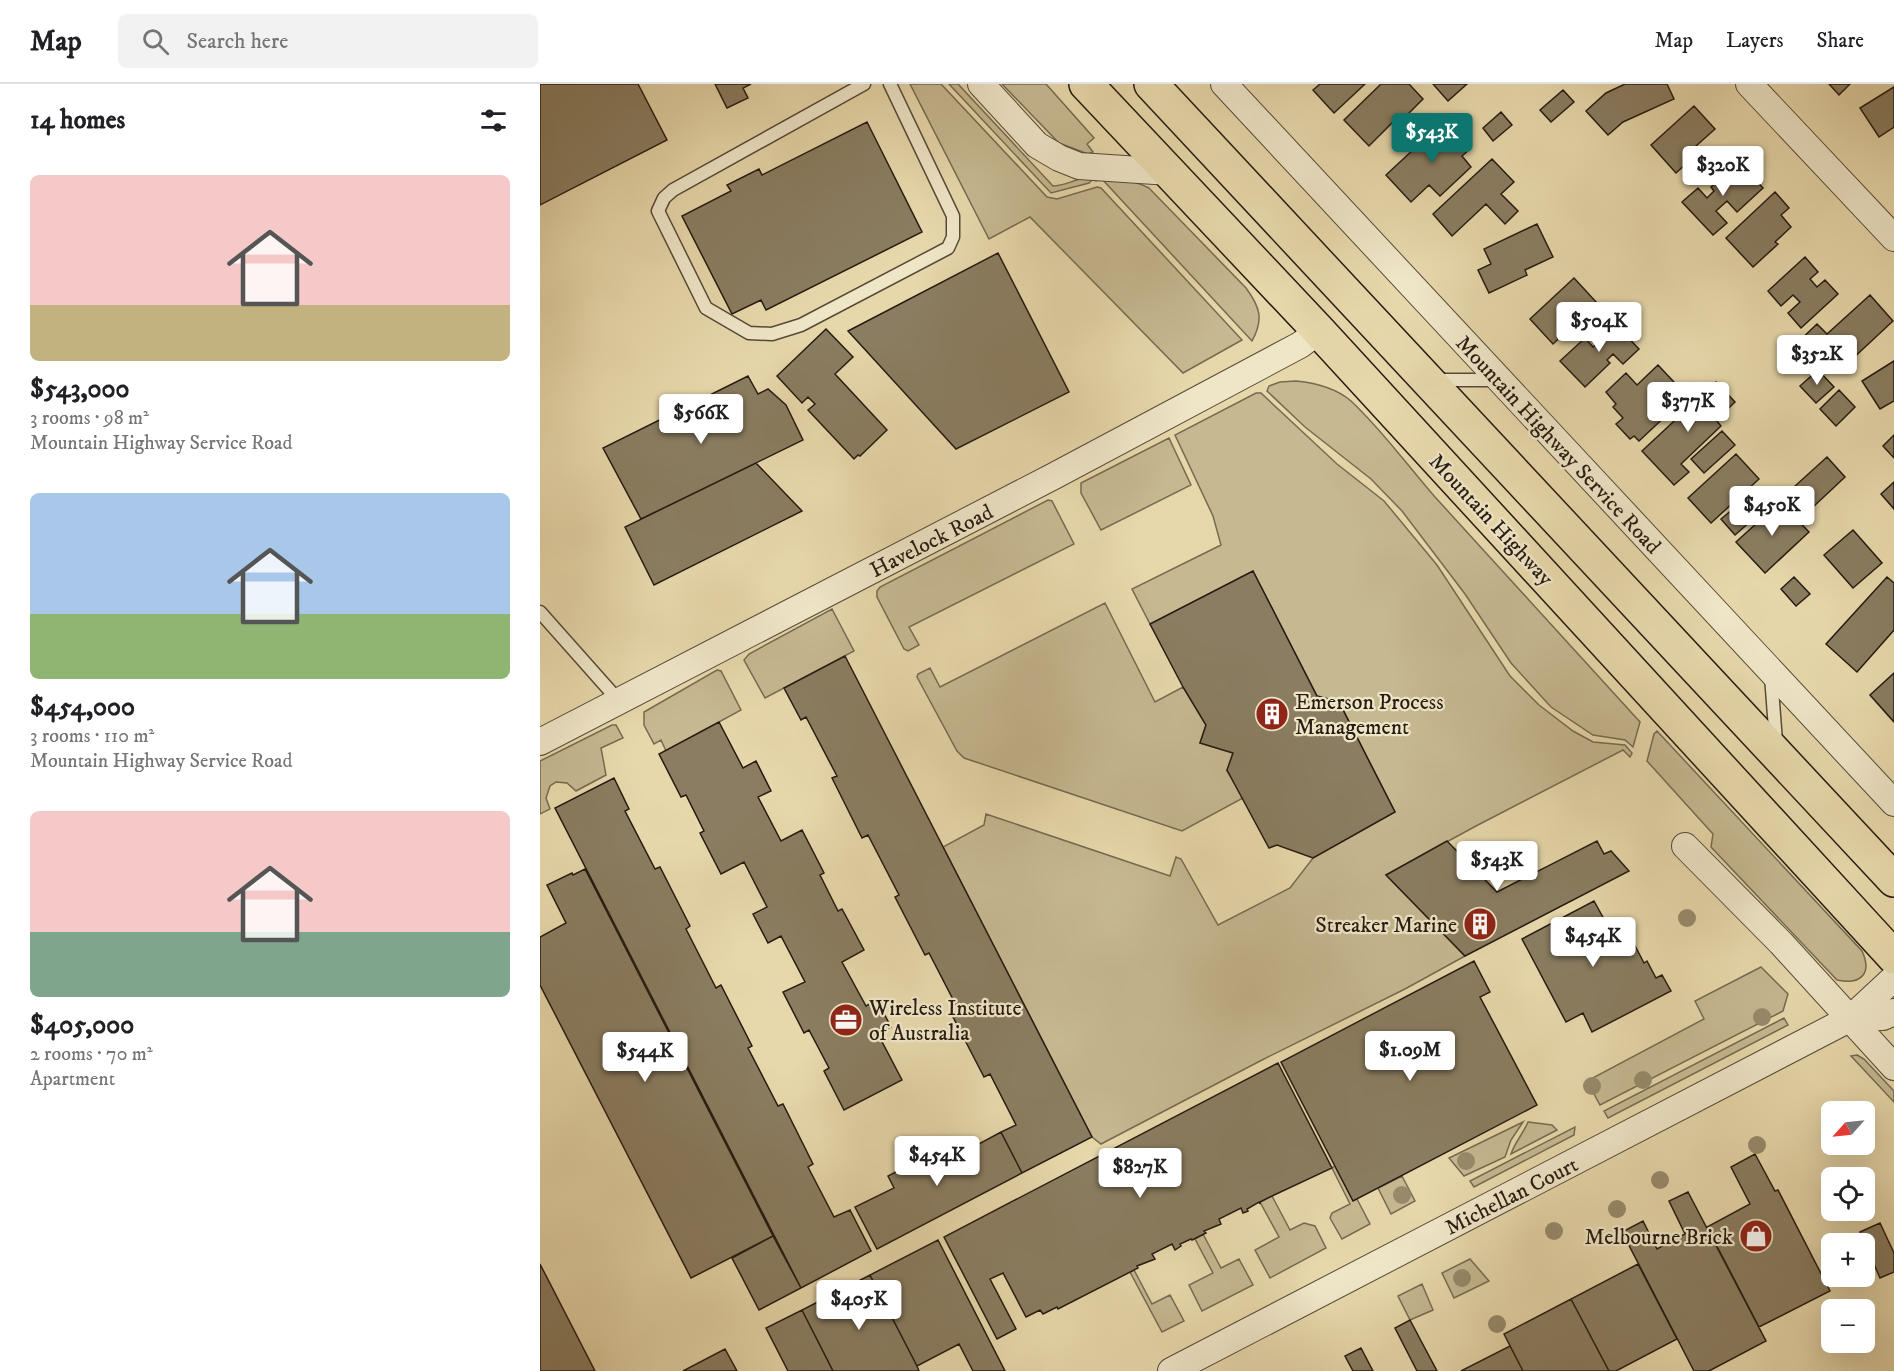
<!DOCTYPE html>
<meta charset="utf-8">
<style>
:root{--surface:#fff;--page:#f2f2f2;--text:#202124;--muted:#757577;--line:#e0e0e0;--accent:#0f766e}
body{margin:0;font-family:"IM FELL DW Pica",serif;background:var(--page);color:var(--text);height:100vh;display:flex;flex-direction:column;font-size:22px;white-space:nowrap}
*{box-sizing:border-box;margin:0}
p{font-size:20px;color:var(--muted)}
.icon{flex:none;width:33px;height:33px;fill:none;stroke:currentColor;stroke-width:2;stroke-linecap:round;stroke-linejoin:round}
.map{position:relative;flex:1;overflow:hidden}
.drawer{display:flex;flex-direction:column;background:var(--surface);width:540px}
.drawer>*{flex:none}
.needle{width:39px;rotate:243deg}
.buttons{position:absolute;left:1281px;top:1017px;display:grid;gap:12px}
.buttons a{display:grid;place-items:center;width:54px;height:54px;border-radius:9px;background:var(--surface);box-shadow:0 6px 24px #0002;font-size:30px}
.price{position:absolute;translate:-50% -51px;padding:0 14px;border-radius:6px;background:#fff;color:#222;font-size:20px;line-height:39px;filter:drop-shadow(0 2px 3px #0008)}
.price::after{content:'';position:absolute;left:50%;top:36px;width:18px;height:14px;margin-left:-9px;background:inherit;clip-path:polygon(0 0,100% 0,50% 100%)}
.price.selected{background:var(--accent);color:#fff}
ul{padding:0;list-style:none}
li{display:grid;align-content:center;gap:12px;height:318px;padding:0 30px}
li span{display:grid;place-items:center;height:186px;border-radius:9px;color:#555}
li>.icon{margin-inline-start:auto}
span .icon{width:108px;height:108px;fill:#fffc;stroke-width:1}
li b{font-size:26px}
h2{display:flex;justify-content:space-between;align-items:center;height:72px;padding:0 30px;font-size:26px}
header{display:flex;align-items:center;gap:36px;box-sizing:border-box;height:84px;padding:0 30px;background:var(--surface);border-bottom:2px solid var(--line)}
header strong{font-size:28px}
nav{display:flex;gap:33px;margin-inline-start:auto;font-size:21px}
.search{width:420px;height:54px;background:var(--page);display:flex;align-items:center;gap:15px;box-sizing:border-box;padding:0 21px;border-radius:9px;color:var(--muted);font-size:22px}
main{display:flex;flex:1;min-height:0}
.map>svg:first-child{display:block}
</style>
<header>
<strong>Map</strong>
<div class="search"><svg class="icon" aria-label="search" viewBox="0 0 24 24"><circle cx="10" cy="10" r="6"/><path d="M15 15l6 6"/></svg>Search here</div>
<nav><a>Map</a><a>Layers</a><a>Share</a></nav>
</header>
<main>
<section class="drawer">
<h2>14 homes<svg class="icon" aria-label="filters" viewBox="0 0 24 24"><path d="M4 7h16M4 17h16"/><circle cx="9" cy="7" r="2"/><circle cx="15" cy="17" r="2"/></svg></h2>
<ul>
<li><span style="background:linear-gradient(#f6c9c9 70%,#c2b280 0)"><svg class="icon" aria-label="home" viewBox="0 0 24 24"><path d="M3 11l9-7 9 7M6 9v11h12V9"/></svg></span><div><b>$543,000</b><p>3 rooms · 98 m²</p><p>Mountain Highway Service Road</p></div></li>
<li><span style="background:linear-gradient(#a9c7e8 65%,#8fb573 0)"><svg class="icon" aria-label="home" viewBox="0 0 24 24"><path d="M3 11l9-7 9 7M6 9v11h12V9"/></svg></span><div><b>$454,000</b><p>3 rooms · 110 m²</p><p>Mountain Highway Service Road</p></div></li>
<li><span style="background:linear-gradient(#f6c9c9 65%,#7fa58c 0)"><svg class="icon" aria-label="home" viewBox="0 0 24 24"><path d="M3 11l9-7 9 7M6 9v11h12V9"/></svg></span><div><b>$405,000</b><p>2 rooms · 70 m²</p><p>Apartment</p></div></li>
</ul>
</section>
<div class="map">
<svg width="1354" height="1287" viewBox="0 0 1354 1287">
<rect width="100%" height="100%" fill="#e7d8ab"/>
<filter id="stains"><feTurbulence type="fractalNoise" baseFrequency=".00333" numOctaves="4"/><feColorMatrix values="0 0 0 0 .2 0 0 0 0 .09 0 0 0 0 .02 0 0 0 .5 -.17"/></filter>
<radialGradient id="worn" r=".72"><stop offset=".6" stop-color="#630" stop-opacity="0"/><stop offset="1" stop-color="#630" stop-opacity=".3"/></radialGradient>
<path fill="#c6b891" stroke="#766a51" stroke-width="1.5" d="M370,0H401L507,113L517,115L557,103L561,104L702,256L643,289L490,133L449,155Z
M409,0H418L513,102C523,102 534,96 544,94C561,90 594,96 609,104L706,204C720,223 724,235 712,257L561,94L556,97L554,94L549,99L511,109Z
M462,0H506L554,54L547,60L553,68L548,70L519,59Z
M756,297C776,299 796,304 811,317C842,346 867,381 895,413C963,488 1032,563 1100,638L1093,663L1085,656L1053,651L1011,623L971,579L925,510L862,427L831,395L765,343L727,307L729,302L740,298Z
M716,309H721L797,380L844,417L897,481L970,592L999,621L1033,647L1053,658L1085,661L1092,669L1090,673L1083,666L936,742L846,791L925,872L865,905L722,976L561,1060L552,1053L403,763L444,741L446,730L630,792L636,773L641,775L678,841L750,804L773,774L855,728L799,618L777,612L713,487L610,540L592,505L681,461L673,432L635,351Z
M629,354L651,401L561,446L541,409V399Z
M508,416L512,417L534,460L369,543L379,561L368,567L364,565L337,513V507L340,503Z
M565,519L615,618L643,603L666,641L660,659L693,669L687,687L703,714L642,747L424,674L417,667L377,593L378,590L390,584L400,603Z
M292,525L314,567L225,614L204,576L209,570Z
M177,586L181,587L201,626L126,667L121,656L114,660L104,641V628Z
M72,641H76L83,654L61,664L66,691L36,707L27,699L16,698L10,702L6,714L10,725L0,730V677Z
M1117,647L1322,867C1333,891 1319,901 1297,896L1171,763L1173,750L1107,677L1114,650Z
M1221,883L1248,910L1243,927L1060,1021L1047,997L1164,935L1155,917Z
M1244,934L1248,941L1068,1034L1064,1027Z
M1317,971L1324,975L1354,1007V1018L1311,972Z
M983,1038L971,1056L965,1073L924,1092L909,1074Z
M988,1038L1012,1041L1017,1046L971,1070C975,1058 983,1050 988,1038Z
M1035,1043L1034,1051L934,1103L930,1097Z
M795,1082L813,1116L817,1115L830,1140L802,1155L790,1134L792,1129L810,1120L792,1084Z
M862,1092L875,1117L851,1130L838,1104Z
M732,1112L750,1146L764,1139L775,1142L786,1164L730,1194L715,1166L739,1153L720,1118Z
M663,1150L681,1184L699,1175L713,1201L662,1227L649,1201L673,1189L655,1155Z
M930,1175L949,1197L914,1214L902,1189Z
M594,1186L612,1220L630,1211L644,1237L622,1248L590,1188Z
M882,1200L893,1226L870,1236L858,1212Z"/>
<path fill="#8a7d61" stroke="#261b11" stroke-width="1.5" d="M0,0H98L127,56L0,121Z
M175,0H211L203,4L208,14L187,24Z
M780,0H825L794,29L773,6Z
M841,0H869L883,15L860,38L857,34L829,62L804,36Z
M893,0H927L908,17Z
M1085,0H1127L1134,15L1083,38L1068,51L1046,27L1066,9Z
M1289,0H1310L1299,11Z
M1354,3V43L1339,53L1320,24Z
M1023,6L1034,18L1011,38L1000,26Z
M1154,22L1175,45L1156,62L1160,67L1136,89L1111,61Z
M961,28L972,41L953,57L943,44Z
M904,37L930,65L922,72L931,83L900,112L889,101L871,118L846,91Z
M327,38L382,148L226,226L221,216L192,230L142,132L191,107L187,101L219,85L222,91Z
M952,75L974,98L961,110L978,127L965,140L946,120L912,152L893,130Z
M1198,78L1223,104L1197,128L1187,117L1176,127L1187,139L1173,151L1142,118L1158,104L1167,114L1174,107L1171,103Z
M1235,108L1249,124L1241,131L1251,143L1235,158L1238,160L1213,183L1186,154Z
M997,140L1013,173L985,186L987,191L949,209L938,186L951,180L944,165Z
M458,169L529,308L416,365L308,247Z
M1265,173L1278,188L1270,195L1277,203L1285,196L1298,210L1261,244L1248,229L1260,218L1253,211L1241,222L1228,207Z
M1034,194L1057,219L1013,260L990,235Z
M1330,211L1353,237L1309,278L1298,266L1280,283L1257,259L1277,240L1287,250Z
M1068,233L1099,265L1083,280L1073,270L1067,276L1070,279L1045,303L1020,277L1045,254L1053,263L1062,255L1053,246Z
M286,245L313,273L295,290L347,346L320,372L318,371L314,375L268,326L275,320L268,313L262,319L237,292Z
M1354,277V317L1340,325L1322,297Z
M1118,281L1147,312L1099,357L1094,352L1090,355L1076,340L1083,334L1073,323L1076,320L1066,308L1086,289L1097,301Z
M1278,286L1294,303L1276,319L1260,302Z
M208,292L218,310L228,305L246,321L263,356L101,435L63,364Z
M1176,298L1195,318L1176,336L1181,342L1141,380L1149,388L1134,401L1102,367Z
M1299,306L1315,323L1296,342L1280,325Z
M1182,347L1195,361L1164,389L1151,375Z
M1354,351V374L1343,362Z
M1196,370L1219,395L1171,439L1148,414Z
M1287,373L1305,393L1272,424L1254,403Z
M216,379L262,427L114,501L85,443Z
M1354,398V425L1341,410Z
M1240,418L1269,448L1225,489L1196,458Z
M1198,421L1211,437L1195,451L1181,435Z
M1313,446L1342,479L1313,504L1284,471Z
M713,487L777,612L799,618L855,728L773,774L737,761L729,764L687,686L693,669L660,659L666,641L643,603L610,540Z
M1254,493L1270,510L1256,522L1241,505Z
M1347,493L1354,499V546L1317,588L1286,560Z
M305,572L552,1053L482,1089L461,1048L476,1041L450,990L444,993L413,933L420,929L389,869L385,871L355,813L359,811L328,751L322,754L292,694L297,692L266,633L261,636L244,604Z
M1354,589V638L1330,611Z
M179,638L203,684L216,677L231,707L218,713L241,757L262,746L284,789L280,791L298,827L302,825L324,866L302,878L326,922L337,916L351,943L338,950L362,996L304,1026L284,987L289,984L269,946L264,949L243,908L265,898L241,852L228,859L213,830L227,823L204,778L181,790L160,749L164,747L146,711L141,713L119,670Z
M74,694L89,725L85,727L115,785L120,783L150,842L146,845L176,904L181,901L212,962L208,964L238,1022L243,1020L273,1080L268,1083L294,1133L310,1126L331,1167L261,1204L15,724Z
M907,757L957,808L1057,757L1064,770L1071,767L1089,787L925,872L846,791Z
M45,785L233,1152L151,1194L0,901V853L26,839L7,801L32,789L33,791Z
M1054,817L1064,835L1067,834L1075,849L1081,846L1090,863L1094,860L1104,879L1107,877L1116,894L1122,891L1131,907L1052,948L1043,929L1026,938L982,855Z
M934,877L950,908L940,913L997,1021L813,1117L741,978Z
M738,979L792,1084L732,1112L720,1118V1120L719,1118L707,1125L708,1127L703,1129L701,1124L679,1135L681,1140L664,1147L666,1149L652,1156L651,1155L640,1160L641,1162L635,1166L632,1160L612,1170L615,1175L597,1182L598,1184L518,1225L517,1223L503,1230L500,1226L486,1233L463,1189L450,1195L476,1245L457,1255L404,1153Z
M461,1048L482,1089L337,1165L315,1123L354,1104L348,1092L420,1054L426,1067Z
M1215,1070L1235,1107L1238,1106L1290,1207L1219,1243L1167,1143L1210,1120L1191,1083Z
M1148,1108L1226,1257L1169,1287H1154L1082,1148L1103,1137L1117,1165L1145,1150L1129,1117Z
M1340,1139L1354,1169V1188L1340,1194L1320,1148Z
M233,1152L261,1204L219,1226L192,1174Z
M398,1156L465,1287H433L419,1260L377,1282L330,1191Z
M0,1180L55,1287H0Z
M1098,1180L1137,1255L1076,1287H1069L1031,1215Z
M330,1191L377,1282L379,1287H293L262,1226Z
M1031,1215L1069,1287H983L964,1250Z
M262,1226L293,1287H248L226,1244Z
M870,1236L897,1287H877L855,1244Z
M970,1262L983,1287H921Z
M821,1264L833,1287H813L805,1272Z
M185,1265L197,1287H143Z"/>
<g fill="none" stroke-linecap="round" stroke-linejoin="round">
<g stroke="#564a38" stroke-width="15">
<path id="lane" d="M324,0L133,106L124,114L118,127L166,224L209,249L232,250L261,241L408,164L413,153V132L350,0
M894,296H958
M0,528L79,617
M1231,592L1236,658"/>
</g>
<g stroke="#564a38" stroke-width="28">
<path id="street" d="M441,0L497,61L519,74L539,82L630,88
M684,0L1354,719
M1209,0L1354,154
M0,658L514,392L760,261L779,247
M1145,762L1241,859L1354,983
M1311,934L1343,933L1354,928
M631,1287L1311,934L1354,894"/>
</g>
<g stroke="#261b11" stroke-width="36">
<path id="primary" d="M546,0L779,247L1354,873
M611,0L1354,796"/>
</g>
<use href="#lane" stroke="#efe6c8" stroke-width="12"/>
<use href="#street" stroke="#efe6c8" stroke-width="26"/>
<use href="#primary" stroke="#e7d8ab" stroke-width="33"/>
</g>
<g fill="#978a6b">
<circle cx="1147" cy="834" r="9"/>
<circle cx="1222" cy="933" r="9"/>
<circle cx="1103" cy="996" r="9"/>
<circle cx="1052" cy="1002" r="9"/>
<circle cx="1217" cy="1061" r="9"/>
<circle cx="926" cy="1077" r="9"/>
<circle cx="1120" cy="1096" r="9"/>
<circle cx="862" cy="1111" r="9"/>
<circle cx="1077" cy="1125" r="9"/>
<circle cx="1014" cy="1147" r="9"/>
<circle cx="922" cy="1194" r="9"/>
<circle cx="957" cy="1240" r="9"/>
</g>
<defs>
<g id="building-disc" transform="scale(1.725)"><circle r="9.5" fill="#8f2418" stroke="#efe6c8"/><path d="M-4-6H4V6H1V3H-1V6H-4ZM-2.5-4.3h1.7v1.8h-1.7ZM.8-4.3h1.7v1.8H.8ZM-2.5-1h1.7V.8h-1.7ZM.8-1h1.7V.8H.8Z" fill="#fff"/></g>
<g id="office-disc" transform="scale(1.725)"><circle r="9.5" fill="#8f2418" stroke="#efe6c8"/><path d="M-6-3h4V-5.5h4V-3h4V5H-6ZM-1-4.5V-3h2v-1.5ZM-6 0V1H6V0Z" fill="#fff"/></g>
<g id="shop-disc" transform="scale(1.725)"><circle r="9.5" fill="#8f2418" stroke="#efe6c8"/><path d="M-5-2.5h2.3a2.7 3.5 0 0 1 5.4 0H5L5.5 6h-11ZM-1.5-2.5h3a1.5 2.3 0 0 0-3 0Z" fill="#fff"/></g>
</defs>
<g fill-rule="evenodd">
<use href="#building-disc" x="732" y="630"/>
<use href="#building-disc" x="940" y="840"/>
<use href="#office-disc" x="306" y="936"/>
<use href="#shop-disc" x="1216" y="1152"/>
</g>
<g text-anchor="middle" stroke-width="4.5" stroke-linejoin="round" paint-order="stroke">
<g font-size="22" fill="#261b11" stroke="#efe6c8">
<text transform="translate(1019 360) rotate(47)" y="8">Mountain Highway Service Road</text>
<text transform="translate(952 435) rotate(47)" y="8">Mountain Highway</text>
<text transform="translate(391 456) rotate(-27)" y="8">Havelock Road</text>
<text transform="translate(971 1111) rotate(-27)" y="8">Michellan Court</text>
</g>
<g font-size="22" fill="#261b11" stroke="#efe6c8" text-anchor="start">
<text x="755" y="625">Emerson Process<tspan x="755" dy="25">Management</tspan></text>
<text x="917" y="848" text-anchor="end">Streaker Marine</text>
<text x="329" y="931">Wireless Institute<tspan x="329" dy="25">of Australia</tspan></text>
<text x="1193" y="1160" text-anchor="end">Melbourne Brick</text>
</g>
</g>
<rect width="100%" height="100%" filter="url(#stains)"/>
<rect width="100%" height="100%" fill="url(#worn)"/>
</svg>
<div class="buttons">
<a><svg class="needle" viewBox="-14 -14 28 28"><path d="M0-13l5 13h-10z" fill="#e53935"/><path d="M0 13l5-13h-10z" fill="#757577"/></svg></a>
<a><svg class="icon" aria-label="locate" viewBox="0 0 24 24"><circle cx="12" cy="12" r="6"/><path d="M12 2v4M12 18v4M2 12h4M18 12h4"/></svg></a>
<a>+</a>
<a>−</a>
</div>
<b class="price selected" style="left:892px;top:80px">$543K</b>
<b class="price" style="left:1183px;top:113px">$320K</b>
<b class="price" style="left:1059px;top:269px">$504K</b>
<b class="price" style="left:1277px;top:302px">$352K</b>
<b class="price" style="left:1148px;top:349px">$377K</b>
<b class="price" style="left:161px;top:361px">$566K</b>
<b class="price" style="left:1232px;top:453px">$450K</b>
<b class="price" style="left:957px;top:808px">$543K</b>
<b class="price" style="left:1053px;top:884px">$454K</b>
<b class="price" style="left:870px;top:998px">$1.09M</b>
<b class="price" style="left:105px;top:999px">$544K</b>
<b class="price" style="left:397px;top:1103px">$454K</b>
<b class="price" style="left:600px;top:1115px">$827K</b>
<b class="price" style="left:319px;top:1247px">$405K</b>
</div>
</main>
